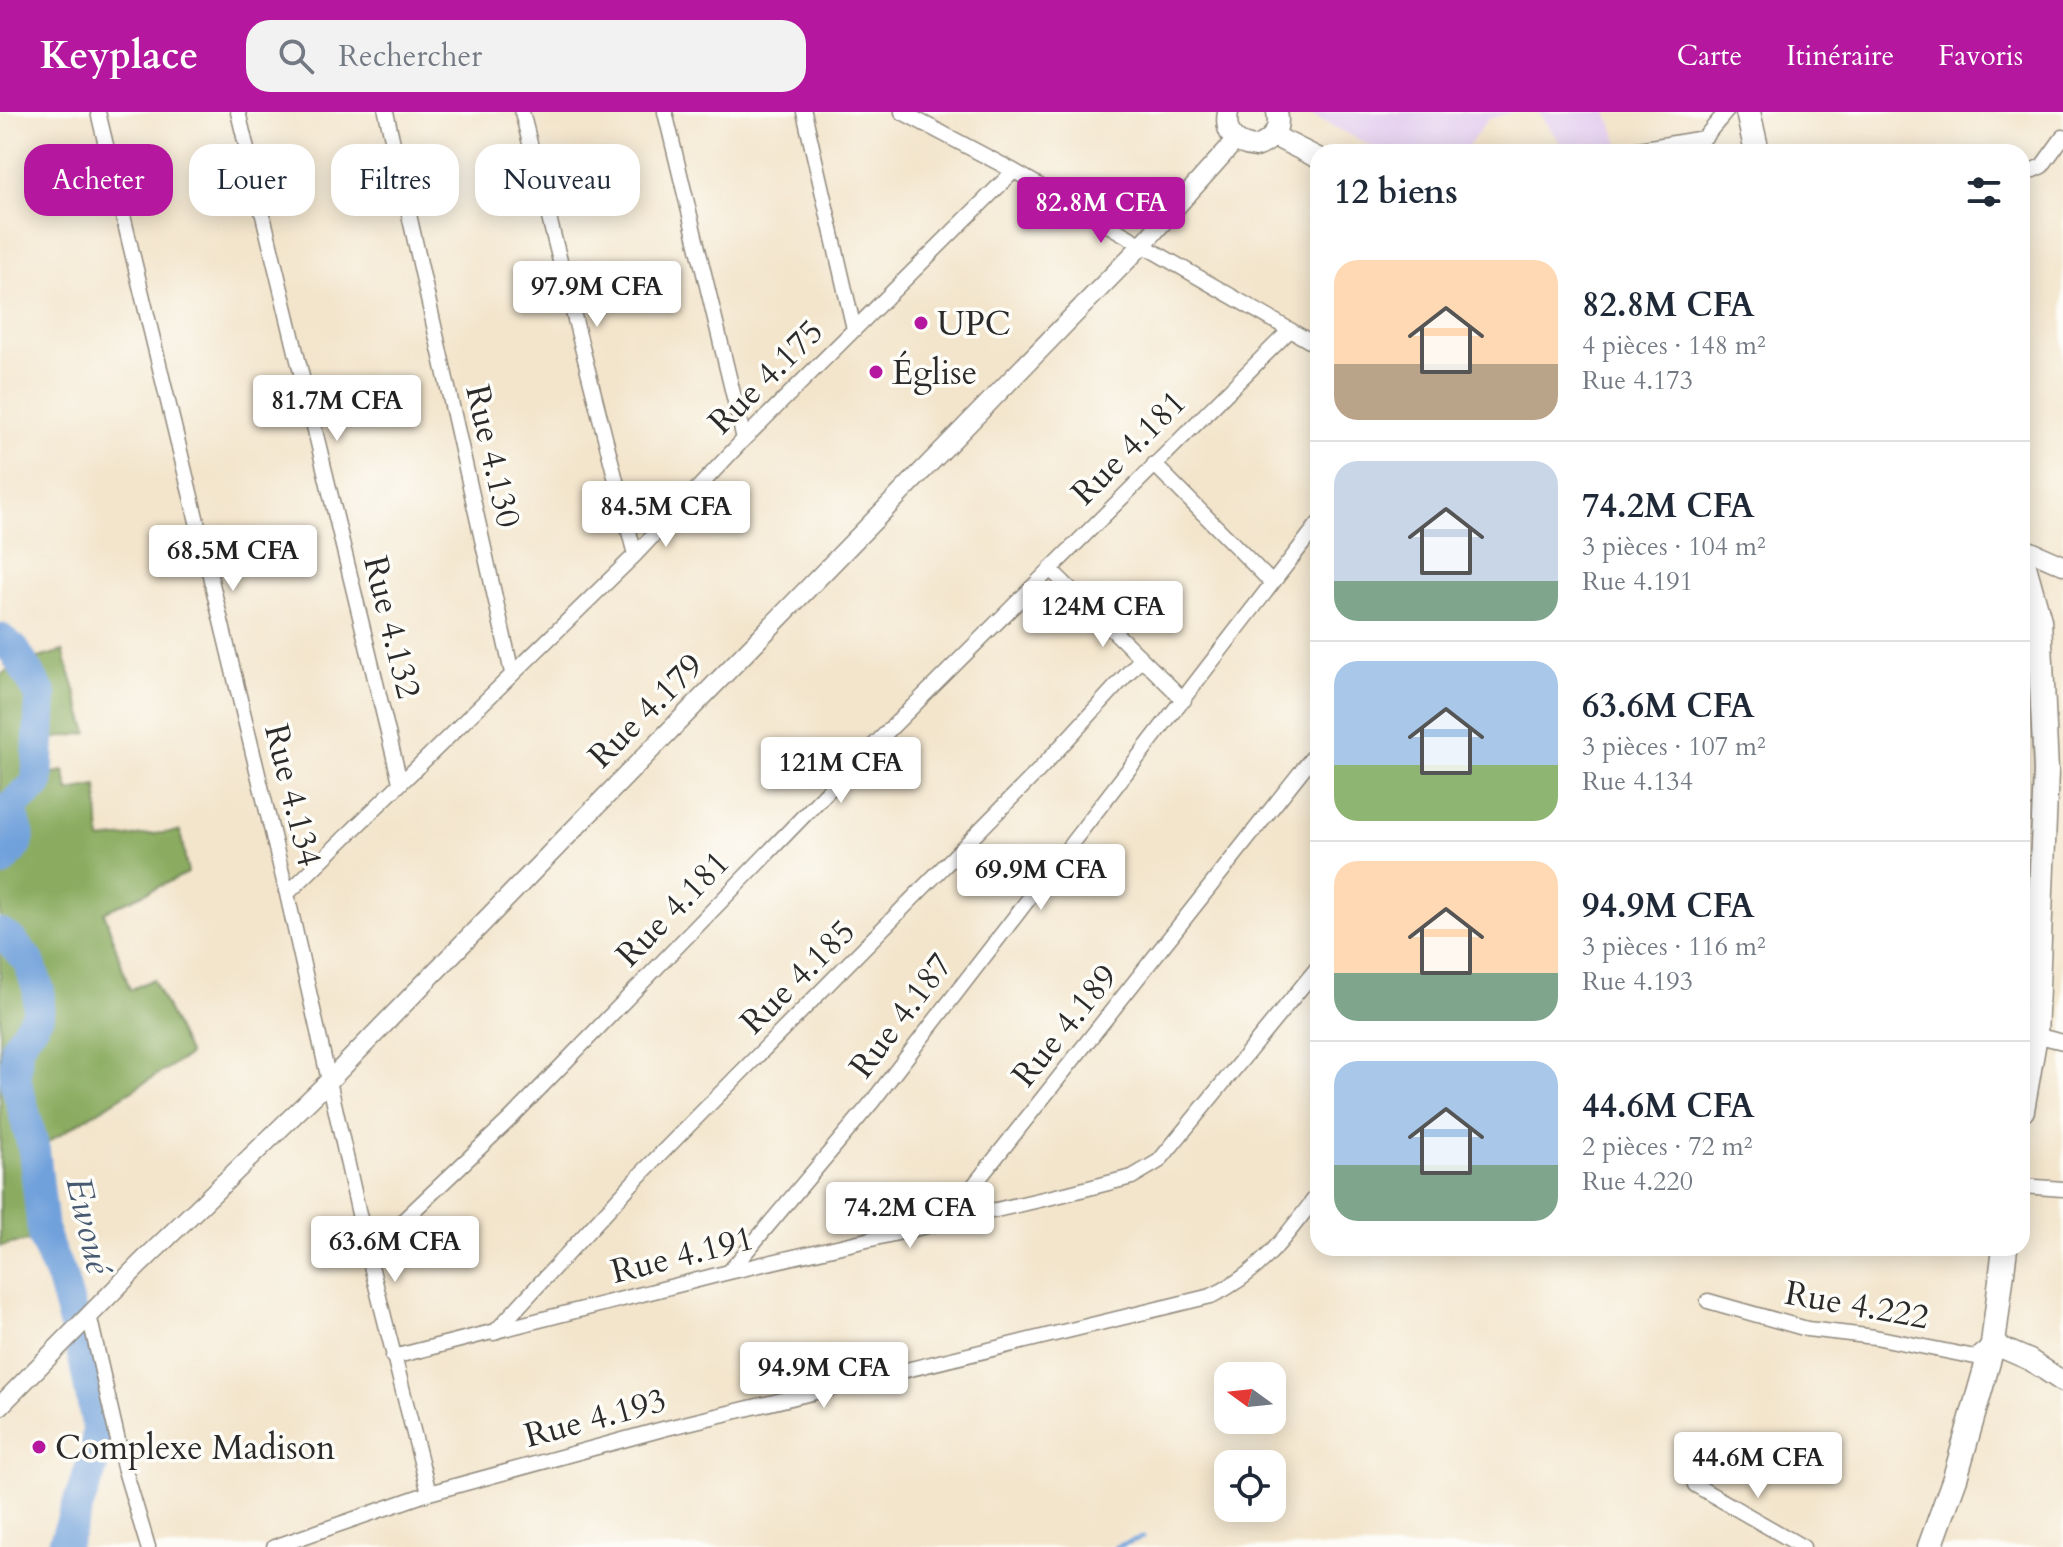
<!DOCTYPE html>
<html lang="fr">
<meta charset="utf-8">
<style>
:root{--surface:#fff;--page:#f2f2f3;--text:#1f2937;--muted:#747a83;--line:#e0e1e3;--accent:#b5179e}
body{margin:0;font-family:Cardo,serif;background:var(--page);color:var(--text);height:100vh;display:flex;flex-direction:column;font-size:30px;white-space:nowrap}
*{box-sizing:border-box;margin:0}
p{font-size:26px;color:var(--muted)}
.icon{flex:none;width:44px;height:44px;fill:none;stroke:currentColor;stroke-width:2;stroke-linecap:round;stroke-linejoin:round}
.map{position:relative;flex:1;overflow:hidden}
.side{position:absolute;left:1310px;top:32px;width:720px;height:1112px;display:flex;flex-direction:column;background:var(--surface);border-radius:24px;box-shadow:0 4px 20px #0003}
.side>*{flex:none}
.guide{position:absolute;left:24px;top:32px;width:760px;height:72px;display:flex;gap:16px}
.needle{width:52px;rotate:285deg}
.tools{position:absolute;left:1214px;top:1250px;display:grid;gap:16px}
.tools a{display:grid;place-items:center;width:72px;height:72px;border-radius:16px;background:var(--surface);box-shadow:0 4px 20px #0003;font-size:40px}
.price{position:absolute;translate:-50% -68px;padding:0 18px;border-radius:8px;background:#fff;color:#222;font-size:26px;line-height:52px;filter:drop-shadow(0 2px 4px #0008)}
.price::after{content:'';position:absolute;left:50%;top:48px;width:24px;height:18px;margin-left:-12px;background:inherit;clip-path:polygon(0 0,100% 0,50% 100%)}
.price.current{background:var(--accent);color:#fff}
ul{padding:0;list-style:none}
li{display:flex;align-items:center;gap:24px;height:200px;padding:0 24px}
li+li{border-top:2px solid var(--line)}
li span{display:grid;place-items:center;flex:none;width:224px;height:160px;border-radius:24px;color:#555}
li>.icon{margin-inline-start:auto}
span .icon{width:96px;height:96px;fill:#fffc;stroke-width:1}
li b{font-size:34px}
h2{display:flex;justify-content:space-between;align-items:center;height:96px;padding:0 24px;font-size:34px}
.pill{padding:0 28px;border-radius:24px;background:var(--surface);box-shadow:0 4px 20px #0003;font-size:28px;line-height:72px}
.pill.current{background:var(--accent);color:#fff}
header{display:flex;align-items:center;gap:48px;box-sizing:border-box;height:112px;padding:0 40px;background:var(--accent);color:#fff}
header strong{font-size:38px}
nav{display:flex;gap:44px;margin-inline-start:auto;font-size:28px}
.search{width:560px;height:72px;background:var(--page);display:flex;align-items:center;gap:20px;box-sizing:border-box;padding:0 28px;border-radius:24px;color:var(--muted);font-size:30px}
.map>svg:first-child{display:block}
</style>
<header>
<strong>Keyplace</strong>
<div class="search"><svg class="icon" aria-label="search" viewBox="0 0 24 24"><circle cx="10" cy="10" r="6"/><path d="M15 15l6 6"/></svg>Rechercher</div>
<nav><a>Carte</a><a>Itinéraire</a><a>Favoris</a></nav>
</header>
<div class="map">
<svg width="2063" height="1435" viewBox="0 0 2063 1435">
<rect width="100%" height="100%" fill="#fdfcf7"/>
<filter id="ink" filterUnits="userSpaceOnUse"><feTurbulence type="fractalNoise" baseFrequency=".0125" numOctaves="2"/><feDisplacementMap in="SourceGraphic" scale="16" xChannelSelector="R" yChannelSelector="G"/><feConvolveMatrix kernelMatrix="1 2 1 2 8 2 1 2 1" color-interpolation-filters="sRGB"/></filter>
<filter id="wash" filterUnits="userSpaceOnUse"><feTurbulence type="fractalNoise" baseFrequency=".006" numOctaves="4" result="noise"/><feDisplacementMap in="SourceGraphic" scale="32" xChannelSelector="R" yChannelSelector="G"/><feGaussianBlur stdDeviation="1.8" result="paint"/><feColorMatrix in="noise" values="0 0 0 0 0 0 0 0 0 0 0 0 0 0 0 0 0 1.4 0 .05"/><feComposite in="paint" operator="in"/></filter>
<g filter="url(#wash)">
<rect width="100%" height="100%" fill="#f3e5cc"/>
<path fill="#e6d2f0" d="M1314,0H1514L1488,7L1464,40H1382L1312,3Z
M1538,0H1607L1622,40H1567Z"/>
<path fill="#8bac60" stroke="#5b6c46" stroke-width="2" d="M63,539L88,621L37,629L39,664L64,659L69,679L97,674L100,728L180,719L188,761L104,800L130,878L153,867L189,943L35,1038L44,1126L0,1134V563L21,551Z"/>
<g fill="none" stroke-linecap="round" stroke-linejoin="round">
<path stroke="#71a1db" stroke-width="5" d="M1116,1435L1143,1425"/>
<path stroke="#71a1db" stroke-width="32" d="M0,527L14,538L41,583L37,672L11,694C16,729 30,720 0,750
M0,822L10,828L29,850L39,879L38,903L17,934L15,966L34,1038L44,1126L62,1168L84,1246L98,1317L96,1343L63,1435"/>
</g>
</g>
<g filter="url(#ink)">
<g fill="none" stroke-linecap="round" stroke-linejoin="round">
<g stroke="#8f887c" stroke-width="17">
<path id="minor" d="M98,0L287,782L368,1142L429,1381
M238,0L400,670
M386,0L512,561
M522,0L635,443
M665,0L744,327
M804,0L854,217
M902,0L1014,59L1318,234
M1633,38L1704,26L1726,0
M2022,63L2042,54L2063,25
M1154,352L1271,470
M1050,457L1184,588
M287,782L635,443L744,327L1014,59
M2035,923L2063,930
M2022,1074L2063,1077
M944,1111L1318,638
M368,1142L511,1006L825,682L1289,219
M729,1160L872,990L1318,412
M1708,1189L1807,1217L1875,1225L1975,1245L1992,1232
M89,1203L124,1355L148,1435
M494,1221L639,1064L1041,656L1141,547
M393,1245L729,1160L1065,1082L1132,1065L1159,1049L1318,855
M1695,1373L1803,1435
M274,1435L429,1381L663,1317L1211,1184C1260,1162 1286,1124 1318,1082"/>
</g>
<g stroke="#8f887c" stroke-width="21">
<path id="tertiary" d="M2022,435L2063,453
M0,1294L140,1152L327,971L1141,134L1235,29"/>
</g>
<g stroke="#8f887c" stroke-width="23">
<path id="secondary" d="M1228,0C1224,21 1235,33 1256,35C1272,29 1281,18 1277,0
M1274,24L1318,46
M1993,1232L2030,1248L2063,1270"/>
</g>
<g stroke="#8f887c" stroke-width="27">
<path id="primary" d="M1748,0L1757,40
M2022,447L2039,508L2046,659L2035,923L2022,998
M1930,1435L1955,1366L1993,1232L2005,1136"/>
</g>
<use href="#minor" stroke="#fff" stroke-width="14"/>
<use href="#tertiary" stroke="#fff" stroke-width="18"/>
<use href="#secondary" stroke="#fff" stroke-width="20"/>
<use href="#primary" stroke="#fff" stroke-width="24"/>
</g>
</g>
<g fill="#b5179e" stroke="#fdfcf7" stroke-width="3">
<circle cx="921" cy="211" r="8"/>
<circle cx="876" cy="260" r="8"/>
<circle cx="39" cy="1335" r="8"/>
</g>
<g text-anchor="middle" stroke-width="7" stroke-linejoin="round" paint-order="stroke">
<g font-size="34" fill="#2b2b2b" stroke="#fdfcf7" text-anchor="start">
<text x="937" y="223">UPC</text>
<text x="892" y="272">Église</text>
<text x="55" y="1347">Complexe Madison</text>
</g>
<g font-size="34" fill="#2b2b2b" stroke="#fdfcf7">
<text transform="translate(765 264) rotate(-45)" y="12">Rue 4.175</text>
<text transform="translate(1128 335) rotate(-45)" y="12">Rue 4.181</text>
<text transform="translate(494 344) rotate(77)" y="12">Rue 4.130</text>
<text transform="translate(393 515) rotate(76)" y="12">Rue 4.132</text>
<text transform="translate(645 598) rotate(-45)" y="12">Rue 4.179</text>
<text transform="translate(294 683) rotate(76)" y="12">Rue 4.134</text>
<text transform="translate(672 796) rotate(-46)" y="12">Rue 4.181</text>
<text transform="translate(797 864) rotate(-45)" y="12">Rue 4.185</text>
<text transform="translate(900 903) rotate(-53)" y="12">Rue 4.187</text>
<text transform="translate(1064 913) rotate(-51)" y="12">Rue 4.189</text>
<text transform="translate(682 1142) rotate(-14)" y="12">Rue 4.191</text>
<text transform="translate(1857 1192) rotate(10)" y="12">Rue 4.222</text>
<text transform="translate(595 1305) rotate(-15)" y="12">Rue 4.193</text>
</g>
<g font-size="36" font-style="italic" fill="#475a71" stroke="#fdfcf7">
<text transform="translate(90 1113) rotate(77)" y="13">Ewoué</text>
</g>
</g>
</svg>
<div class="tools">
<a><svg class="needle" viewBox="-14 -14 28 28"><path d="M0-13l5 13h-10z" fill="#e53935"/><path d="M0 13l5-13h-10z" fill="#747a83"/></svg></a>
<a><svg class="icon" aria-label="locate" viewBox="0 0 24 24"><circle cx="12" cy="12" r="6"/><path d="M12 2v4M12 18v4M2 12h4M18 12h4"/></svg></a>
</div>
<b class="price current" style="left:1101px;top:133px">82.8M CFA</b>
<b class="price" style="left:597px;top:217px">97.9M CFA</b>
<b class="price" style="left:337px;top:331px">81.7M CFA</b>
<b class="price" style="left:666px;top:437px">84.5M CFA</b>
<b class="price" style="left:233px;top:481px">68.5M CFA</b>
<b class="price" style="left:1103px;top:537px">124M CFA</b>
<b class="price" style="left:841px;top:693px">121M CFA</b>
<b class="price" style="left:1041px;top:800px">69.9M CFA</b>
<b class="price" style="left:910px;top:1138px">74.2M CFA</b>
<b class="price" style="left:395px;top:1172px">63.6M CFA</b>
<b class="price" style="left:824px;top:1298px">94.9M CFA</b>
<b class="price" style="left:1758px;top:1388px">44.6M CFA</b>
<div class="guide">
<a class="pill current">Acheter</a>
<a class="pill">Louer</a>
<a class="pill">Filtres</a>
<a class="pill">Nouveau</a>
</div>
<section class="side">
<h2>12 biens<svg class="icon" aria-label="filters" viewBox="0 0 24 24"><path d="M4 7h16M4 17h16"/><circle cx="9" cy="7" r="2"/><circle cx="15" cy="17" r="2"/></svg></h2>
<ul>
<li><span style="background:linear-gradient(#ffd9b3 65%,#b9a48a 0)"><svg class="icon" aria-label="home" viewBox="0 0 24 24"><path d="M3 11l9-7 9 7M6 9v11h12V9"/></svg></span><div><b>82.8M CFA</b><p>4 pièces · 148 m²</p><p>Rue 4.173</p></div></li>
<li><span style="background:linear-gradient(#c9d6e8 75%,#7fa58c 0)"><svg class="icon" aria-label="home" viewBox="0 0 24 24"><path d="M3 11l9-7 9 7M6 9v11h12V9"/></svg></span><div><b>74.2M CFA</b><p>3 pièces · 104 m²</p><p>Rue 4.191</p></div></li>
<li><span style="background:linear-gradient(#a9c7e8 65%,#8fb573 0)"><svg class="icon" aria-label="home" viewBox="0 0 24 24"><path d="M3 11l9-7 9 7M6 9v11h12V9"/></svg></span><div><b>63.6M CFA</b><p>3 pièces · 107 m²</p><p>Rue 4.134</p></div></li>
<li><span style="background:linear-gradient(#ffd9b3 70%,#7fa58c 0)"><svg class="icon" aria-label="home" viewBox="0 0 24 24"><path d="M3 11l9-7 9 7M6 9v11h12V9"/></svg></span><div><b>94.9M CFA</b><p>3 pièces · 116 m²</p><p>Rue 4.193</p></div></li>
<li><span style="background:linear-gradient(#a9c7e8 65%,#7fa58c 0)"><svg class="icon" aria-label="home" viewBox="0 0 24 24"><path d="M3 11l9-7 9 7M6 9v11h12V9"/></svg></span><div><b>44.6M CFA</b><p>2 pièces · 72 m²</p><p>Rue 4.220</p></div></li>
</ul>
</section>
</div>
